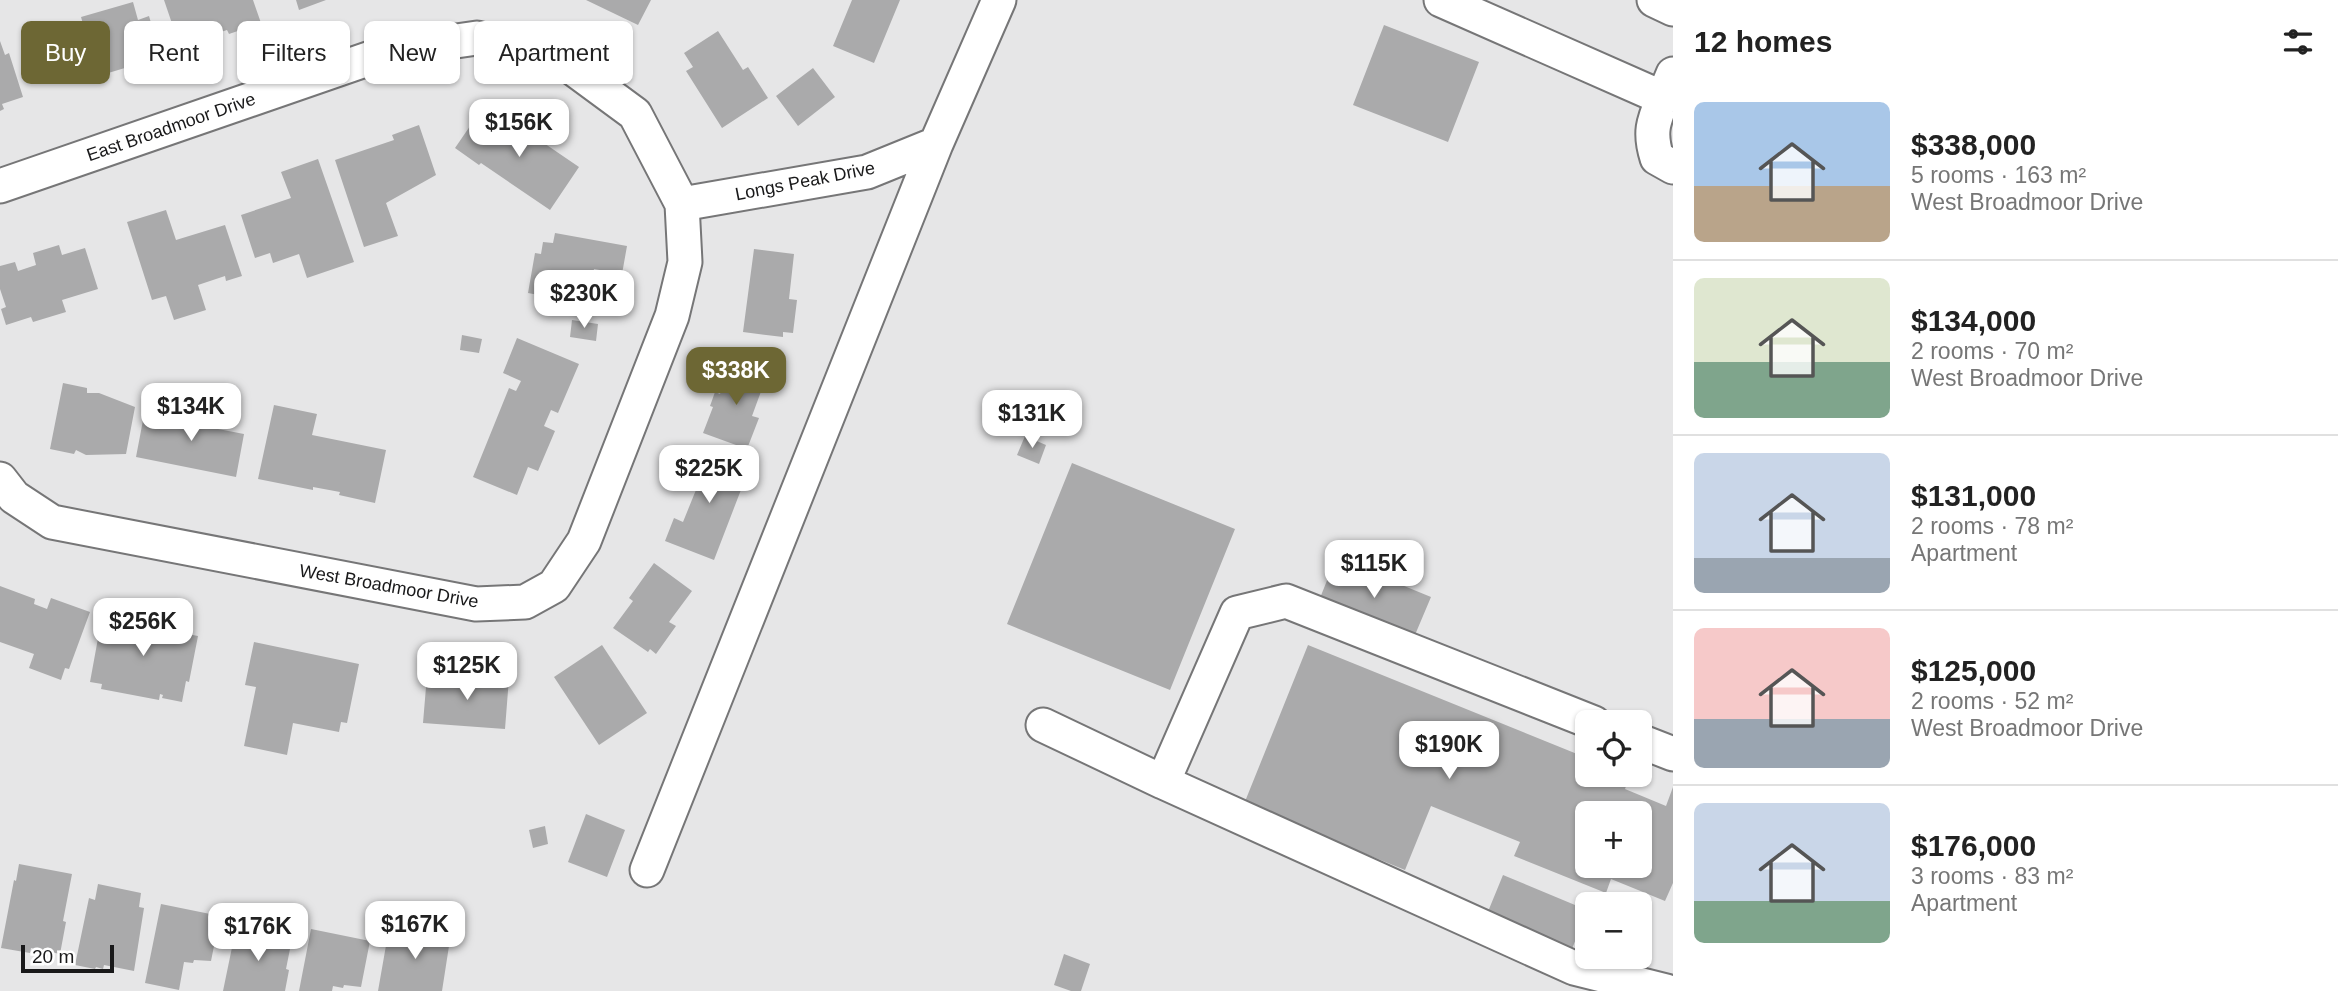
<!DOCTYPE html>
<meta charset="utf-8">
<style>
:root{--surface:#fff;--page:#f6f6f6;--text:#222;--muted:#767676;--line:#e0e0e0;--accent:#6d6734}
body{margin:0;font-family:Helvetica,sans-serif;background:var(--page);color:var(--text);height:100vh;display:flex;flex-direction:column;font-size:26px;white-space:nowrap}
*{box-sizing:border-box;margin:0}
p{font-size:23px;color:var(--muted)}
.icon{flex:none;width:38px;height:38px;fill:none;stroke:currentColor;stroke-width:2;stroke-linecap:round;stroke-linejoin:round}
.map{position:relative;flex:1;overflow:hidden}
.panel{display:flex;flex-direction:column;background:var(--surface);width:665px}
.panel>*{flex:none}
.guide{position:absolute;left:21px;top:21px;width:665px;height:63px;display:flex;gap:14px}
.controls{position:absolute;left:1575px;top:710px;display:grid;gap:14px}
.controls a{display:grid;place-items:center;width:77px;height:77px;border-radius:10px;background:var(--surface);box-shadow:0 2px 5px #0004;font-size:35px}
.scale{position:absolute;left:21px;bottom:18px;width:93px;box-sizing:border-box;padding-left:7px;border:4px solid #19191a;border-top:0;font-size:19px;line-height:24px;white-space:nowrap;color:#19191a;-webkit-text-stroke:5px #fff;paint-order:stroke}
.price{position:absolute;translate:-50% -60px;padding:0 16px;border-radius:14px;background:#fff;color:#222;font-size:23px;line-height:46px;filter:drop-shadow(0 2px 4px #0008)}
.price::after{content:'';position:absolute;left:50%;top:42px;width:21px;height:16px;margin-left:-10px;background:inherit;clip-path:polygon(0 0,100% 0,50% 100%)}
.price.active{background:var(--accent);color:#fff}
ul{padding:0;list-style:none}
li{display:flex;align-items:center;gap:21px;height:175px;padding:0 21px}
li+li{border-top:2px solid var(--line)}
li span{display:grid;place-items:center;flex:none;width:196px;height:140px;border-radius:10px;color:#555}
li>.icon{margin-inline-start:auto}
span .icon{width:84px;height:84px;fill:#fffc;stroke-width:1}
li b{font-size:30px}
h2{display:flex;justify-content:space-between;align-items:center;height:84px;padding:0 21px;font-size:30px}
.chip{padding:0 24px;border-radius:10px;background:var(--surface);box-shadow:0 2px 5px #0004;font-size:24px;line-height:63px}
.chip.active{background:var(--accent);color:#fff}
main{display:flex;flex:1;min-height:0}
.map>svg:first-child{display:block}
</style>
<main>
<div class="map">
<svg width="1673" height="991" viewBox="0 0 1673 991">
<rect width="100%" height="100%" fill="#e6e6e7"/>
<path fill="#aaaaab" fill-rule="evenodd" d="M164,0H253L261,23L229,34L227,30L206,37L208,41L181,50Z
M296,0H326L299,10Z
M586,0H651L638,25Z
M852,0H900L874,63L833,46Z
M133,2L138,20L149,16L161,57L105,74L103,69L88,73L77,37L86,34L81,17Z
M1384,25L1479,62L1448,142L1353,105Z
M718,31L743,70L748,67L768,98L722,128L686,71L693,67L684,53Z
M0,41L5,55L9,53L23,97L2,104L4,109L0,111Z
M813,68L835,97L798,126L776,96Z
M479,113L507,131L513,122L579,167L550,210L481,163L479,165L455,148Z
M419,125L436,175L386,203L398,236L364,247L335,160L394,140L392,135Z
M318,159L354,262L307,278L299,254L273,263L270,253L255,258L241,215L291,198L281,172Z
M166,210L176,240L225,225L242,276L226,281L225,276L198,285L206,310L174,320L166,296L152,300L127,222Z
M555,233L627,246L622,274L594,269L587,309L543,301L544,296L528,293L535,253L541,254L543,242L553,243Z
M59,245L62,255L85,248L98,289L62,300L66,312L33,322L31,317L6,325L1,309L6,307L0,289V266L15,262L18,271L36,265L33,253Z
M754,249L794,254L789,299L797,300L793,333L783,332V337L743,332Z
M572,320L598,324L596,341L570,337Z
M462,335L482,339L479,353L460,350Z
M517,338L579,364L558,413L551,410L544,426L555,431L538,471L528,467L517,495L473,477L509,388L516,391L521,381L503,373Z
M731,362L767,375L752,416L759,418L747,449L703,433L713,407L710,406L715,392L720,394Z
M63,383L87,388V393H99L135,407L126,454L86,455L76,450L74,454L50,449Z
M274,405L317,414L312,435L386,450L375,503L339,495L340,492L313,487V490L258,479Z
M182,408L215,415L213,428L244,434L236,477L136,457L144,415L179,422Z
M1025,436L1046,445L1039,464L1017,455Z
M695,449L749,469L714,560L665,541L674,518L683,522L700,480L685,474Z
M1072,463L1235,529L1170,690L1007,624Z
M1336,558L1431,597L1412,642L1318,603Z
M654,563L692,591L669,622L676,626L656,654L650,649L648,652L613,628L633,601L629,598Z
M0,586L35,599L34,604L47,609L51,598L90,612L69,669L65,668L61,680L29,668L34,654L0,642Z
M103,611L168,624L166,630L198,636L189,682L186,681L182,702L162,698L163,695L160,694L159,700L101,689L102,684L90,682Z
M254,642L359,664L347,723L341,722L339,732L293,723L287,755L244,746L256,687L245,685Z
M602,645L647,713L599,745L554,677Z
M1308,645L1587,758V775H1630L1625,789L1666,806L1673,787V883L1665,901L1611,879L1606,893L1514,856L1520,842L1431,806L1405,870L1244,804ZM1587,814H1640V866H1587Z
M427,675L482,679V676L509,678L505,729L423,723Z
M586,814L625,830L607,877L568,862Z
M545,826L548,844L533,848L529,830Z
M19,864L72,874L63,921L66,922L60,954L31,948L30,953L1,948L14,880L16,881Z
M1503,875L1587,910L1572,949L1487,914Z
M98,884L141,893L139,907L144,908L134,971L104,965L103,969L96,967L95,969L75,965L89,898L95,900Z
M161,904L220,916L211,961L194,960L193,963L184,962L179,990L145,983Z
M416,922L442,926L439,945L449,946L442,991H378L388,934L414,938Z
M236,928L292,939L286,969L289,970L285,991H223Z
M311,929L370,941L361,987L344,985L343,988L333,986L332,991H299Z
M1064,954L1090,964L1081,991H1071L1054,985Z"/>
<g fill="none" stroke-linecap="round" stroke-linejoin="round">
<g stroke="#767677" stroke-width="37">
<path id="minor" d="M1441,0L1663,98L1673,74
M1654,0L1673,9
M1663,98C1653,122 1649,133 1657,158L1673,167
M0,186L394,50L477,38L559,58L635,114L682,204L685,262L672,316L584,541L554,586L525,602L476,604L52,522L14,497L0,479
M682,204L867,172L936,144L999,0
M1594,723L1286,601L1237,613L1163,782L1574,968L1666,991
M1043,725L1163,782
M1640,741L1673,754
M647,870L936,144"/>
</g>
<use href="#minor" stroke="#fff" stroke-width="33"/>
</g>
<g text-anchor="middle" stroke-width="7" stroke-linejoin="round" paint-order="stroke">
<g font-size="18" fill="#19191a" stroke="#fff">
<text transform="translate(171 127) rotate(-19)" y="6">East Broadmoor Drive</text>
<text transform="translate(805 181) rotate(-11)" y="6">Longs Peak Drive</text>
<text transform="translate(389 586) rotate(10)" y="6">West Broadmoor Drive</text>
</g>
</g>
</svg>
<div class="controls">
<a><svg class="icon" aria-label="locate" viewBox="0 0 24 24"><circle cx="12" cy="12" r="6"/><path d="M12 2v4M12 18v4M2 12h4M18 12h4"/></svg></a>
<a>+</a>
<a>−</a>
</div>
<div class="scale">20 m</div>
<b class="price" style="left:519px;top:159px">$156K</b>
<b class="price" style="left:584px;top:330px">$230K</b>
<b class="price active" style="left:736px;top:407px">$338K</b>
<b class="price" style="left:191px;top:443px">$134K</b>
<b class="price" style="left:1032px;top:450px">$131K</b>
<b class="price" style="left:709px;top:505px">$225K</b>
<b class="price" style="left:1374px;top:600px">$115K</b>
<b class="price" style="left:143px;top:658px">$256K</b>
<b class="price" style="left:467px;top:702px">$125K</b>
<b class="price" style="left:1449px;top:781px">$190K</b>
<b class="price" style="left:415px;top:961px">$167K</b>
<b class="price" style="left:258px;top:963px">$176K</b>
<div class="guide">
<a class="chip active">Buy</a>
<a class="chip">Rent</a>
<a class="chip">Filters</a>
<a class="chip">New</a>
<a class="chip">Apartment</a>
</div>
</div>
<section class="panel">
<h2>12 homes<svg class="icon" aria-label="filters" viewBox="0 0 24 24"><path d="M4 7h16M4 17h16"/><circle cx="9" cy="7" r="2"/><circle cx="15" cy="17" r="2"/></svg></h2>
<ul>
<li><span style="background:linear-gradient(#a9c7e8 60%,#b9a48a 0)"><svg class="icon" aria-label="home" viewBox="0 0 24 24"><path d="M3 11l9-7 9 7M6 9v11h12V9"/></svg></span><div><b>$338,000</b><p>5 rooms · 163 m²</p><p>West Broadmoor Drive</p></div></li>
<li><span style="background:linear-gradient(#dfe7d0 60%,#7fa58c 0)"><svg class="icon" aria-label="home" viewBox="0 0 24 24"><path d="M3 11l9-7 9 7M6 9v11h12V9"/></svg></span><div><b>$134,000</b><p>2 rooms · 70 m²</p><p>West Broadmoor Drive</p></div></li>
<li><span style="background:linear-gradient(#c9d6e8 75%,#9aa5b1 0)"><svg class="icon" aria-label="home" viewBox="0 0 24 24"><path d="M3 11l9-7 9 7M6 9v11h12V9"/></svg></span><div><b>$131,000</b><p>2 rooms · 78 m²</p><p>Apartment</p></div></li>
<li><span style="background:linear-gradient(#f6c9c9 65%,#9aa5b1 0)"><svg class="icon" aria-label="home" viewBox="0 0 24 24"><path d="M3 11l9-7 9 7M6 9v11h12V9"/></svg></span><div><b>$125,000</b><p>2 rooms · 52 m²</p><p>West Broadmoor Drive</p></div></li>
<li><span style="background:linear-gradient(#c9d6e8 70%,#7fa58c 0)"><svg class="icon" aria-label="home" viewBox="0 0 24 24"><path d="M3 11l9-7 9 7M6 9v11h12V9"/></svg></span><div><b>$176,000</b><p>3 rooms · 83 m²</p><p>Apartment</p></div></li>
</ul>
</section>
</main>
